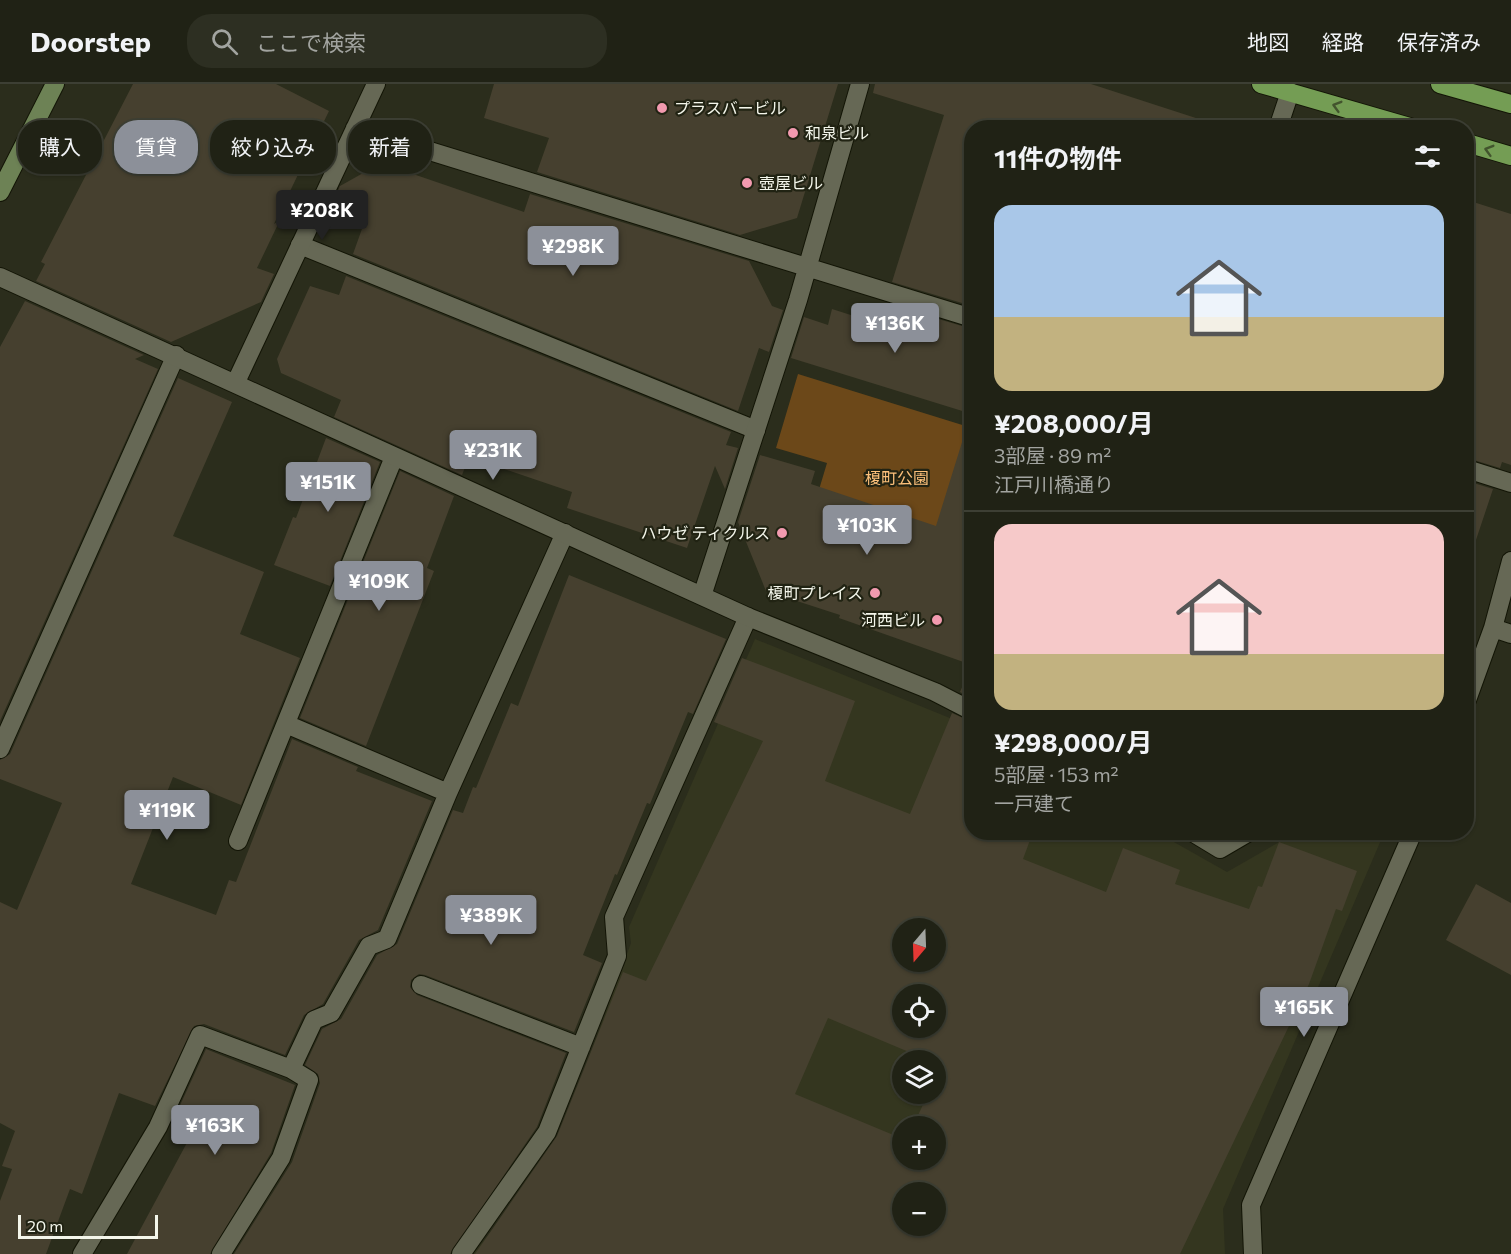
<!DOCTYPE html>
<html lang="ja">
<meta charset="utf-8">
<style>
:root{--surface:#202215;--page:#2d2f22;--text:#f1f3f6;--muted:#a2a4a0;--line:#3d3f34;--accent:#8c9099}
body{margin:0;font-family:Commissioner,"Noto Sans JP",sans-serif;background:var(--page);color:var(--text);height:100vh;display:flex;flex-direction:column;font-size:22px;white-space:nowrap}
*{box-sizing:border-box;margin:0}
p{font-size:20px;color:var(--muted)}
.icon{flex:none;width:33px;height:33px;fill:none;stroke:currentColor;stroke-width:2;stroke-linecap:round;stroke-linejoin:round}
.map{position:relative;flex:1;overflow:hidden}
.panel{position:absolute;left:964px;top:36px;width:510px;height:720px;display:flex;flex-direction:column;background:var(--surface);border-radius:24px;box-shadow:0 2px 4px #0004,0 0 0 2px var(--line)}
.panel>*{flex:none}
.top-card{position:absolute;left:18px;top:36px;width:570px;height:54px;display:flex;gap:12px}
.needle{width:39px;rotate:199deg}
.buttons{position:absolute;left:892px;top:834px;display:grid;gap:12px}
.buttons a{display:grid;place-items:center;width:54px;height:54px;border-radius:50%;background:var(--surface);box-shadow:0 2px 4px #0004,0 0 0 2px var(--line);font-size:30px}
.scale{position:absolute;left:18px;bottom:15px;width:140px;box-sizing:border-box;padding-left:6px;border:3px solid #f4f6eb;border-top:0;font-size:16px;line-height:21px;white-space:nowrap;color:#f4f6eb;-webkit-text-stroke:4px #212313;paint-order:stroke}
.price{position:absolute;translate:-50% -51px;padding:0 14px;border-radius:6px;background:var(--accent);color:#fff;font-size:20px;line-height:39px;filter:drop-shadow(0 2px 3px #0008)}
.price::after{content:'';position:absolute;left:50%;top:36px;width:18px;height:14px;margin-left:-9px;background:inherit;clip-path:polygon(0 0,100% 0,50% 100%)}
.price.active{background:#222;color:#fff}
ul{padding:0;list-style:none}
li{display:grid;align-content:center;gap:12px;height:318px;padding:0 30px}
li+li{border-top:2px solid var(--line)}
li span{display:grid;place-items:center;height:186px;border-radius:18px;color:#555}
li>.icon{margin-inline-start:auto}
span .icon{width:108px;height:108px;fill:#fffc;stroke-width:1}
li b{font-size:26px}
h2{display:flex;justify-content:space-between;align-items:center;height:72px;padding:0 30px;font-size:26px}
.chip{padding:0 21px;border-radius:24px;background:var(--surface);box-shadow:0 2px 4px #0004,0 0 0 2px var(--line);font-size:21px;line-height:54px}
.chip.active{background:var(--accent);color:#fff}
header{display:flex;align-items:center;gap:36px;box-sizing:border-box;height:84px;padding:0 30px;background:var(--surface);border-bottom:2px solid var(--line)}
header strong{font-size:28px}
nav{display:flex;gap:33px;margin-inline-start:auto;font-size:21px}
.search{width:420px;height:54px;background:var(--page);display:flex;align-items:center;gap:15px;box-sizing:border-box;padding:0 21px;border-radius:24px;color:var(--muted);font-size:22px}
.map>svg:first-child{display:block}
</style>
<header>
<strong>Doorstep</strong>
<div class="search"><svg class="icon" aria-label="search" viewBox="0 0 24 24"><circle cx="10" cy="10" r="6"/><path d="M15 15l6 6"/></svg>ここで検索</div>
<nav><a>地図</a><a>経路</a><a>保存済み</a></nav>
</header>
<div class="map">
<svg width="1511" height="1170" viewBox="0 0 1511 1170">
<rect width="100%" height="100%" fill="#2b2d1c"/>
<path fill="#34361f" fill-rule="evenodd" d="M755,555L972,643V748L1158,749L1227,788L1295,749H1384L1223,1125L1225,1170H473L555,1067L631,859L629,843ZM903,844H936V878H903ZM903,910H936V944H903ZM903,976H936V1010H903ZM903,1042H936V1076H903ZM903,1108H936V1142H903Z"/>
<path fill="#6c4819" d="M798,290L972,344V494L809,439L827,379L776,364Z"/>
<path fill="#46402f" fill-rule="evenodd" d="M133,0H276L329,27L274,140L280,136L257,184L274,190L261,218L171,258L36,197L45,180L41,178Z
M494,0H838L797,134L740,151L537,88L549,54L484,34Z
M875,0H1091L1202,36L1201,44H972V222L892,198L944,31L873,9Z
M381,79L524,128L530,110L749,177L772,222L783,226L769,268L759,264L738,327L353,170L363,142L327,130L340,102Z
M1467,116L1511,130V381L1502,378L1500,384L1467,374Z
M346,192L731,348L726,361L738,364L725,405L715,382L687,464L567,424L572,408L469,373L462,391L334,333L341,316L281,289L277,275L310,202L339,211Z
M25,217L144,271L135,275L158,285L0,637V263Z
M885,219L972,245V330L791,274L804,233L828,241L832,225L879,240Z
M178,294L232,318L173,452L264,488L240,550L300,574L241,721L173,693L131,800L216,831L229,796L236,798L292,655L358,683L356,687L432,717L378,846L359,856L323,920L304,931L285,971L204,940L194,942L155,1022L119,1009L82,1110L70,1105L46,1170H0V1117L12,1085L2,1082L15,1047L0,1039V818L17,826L62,719L0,695V676L10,670Z
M326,354L380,378L330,502L274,481L293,433L296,434Z
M963,355L972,356V581L839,534L840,531L766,507L738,438L760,371L815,387L811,400L936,442Z
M400,387L454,412L427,484L434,487L366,662L300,634Z
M1467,397L1493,405L1474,462L1467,461Z
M569,491L726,555L693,630L688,628L650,720L647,719L617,791L615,790L583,871L602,879L574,948L425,891L419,890L411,896L410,903L417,911L566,969L537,1043L450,1170H234L292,1078L320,999L318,990L305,981L322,945L341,935L377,871L397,860L453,726L463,729L473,703L476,704L511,619L518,622Z
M742,574L855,617L825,697L910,730L952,629L972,638V748H1033L1023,775L1106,808L1123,764L1180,786L1175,800L1249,825L1258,802L1262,803L1279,758L1357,787L1342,827L1336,825L1309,900L1180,1170H475L557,1052L623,888L646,897L763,657L714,638ZM903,844H936V878H903ZM903,910H936V944H903ZM828,934L928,976H936L940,981L936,990V1010H928L913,1042H936V1076H903V1055L795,1010ZM903,1108H936V1142H903Z
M971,582H972V614L960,608Z
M1476,800L1511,819V891L1446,856Z
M206,965L295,1001L271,1069L210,1170H127L196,1042L191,1040L193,1036L176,1030Z"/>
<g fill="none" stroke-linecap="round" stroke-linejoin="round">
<g stroke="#131506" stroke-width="20">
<path id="lane" d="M300,161L756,346
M286,640L448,709
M0,665L176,271
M238,757L394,373
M421,901L581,963
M291,985L314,936L331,929L369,862L387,855L448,709L565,449
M82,1170L158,1043L200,951L291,985L309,996L281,1074L221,1170
M461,1170L547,1048L617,872L614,833L748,533"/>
</g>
<g stroke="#131506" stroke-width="20">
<path id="street" d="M355,44L972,234
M1278,44L1290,8
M0,193L748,533L935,608L972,627
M236,298L376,0
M1467,385L1511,399
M702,512L798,216L860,0
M1493,544L1511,550
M1467,616L1493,544L1511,477
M1192,748L1220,765L1249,748
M1253,1170L1251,1121L1413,748"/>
</g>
<g stroke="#131506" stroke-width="20">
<path id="secondary" d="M0,108L55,0"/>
</g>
<g stroke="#131506" stroke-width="20">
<path id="primary" d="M1261,0L1413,44
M1440,0L1511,20
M1467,59L1511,72"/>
</g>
<use href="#lane" stroke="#666855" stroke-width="18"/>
<use href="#street" stroke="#666855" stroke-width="18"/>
<use href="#secondary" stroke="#6d8255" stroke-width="18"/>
<use href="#primary" stroke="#749d54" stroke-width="18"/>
</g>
<defs><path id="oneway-chevron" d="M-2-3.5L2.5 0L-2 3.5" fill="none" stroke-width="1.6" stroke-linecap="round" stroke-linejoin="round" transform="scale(1.5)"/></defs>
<g stroke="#42542d">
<use href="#oneway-chevron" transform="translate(1337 22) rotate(-164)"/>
<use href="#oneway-chevron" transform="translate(1489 66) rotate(-164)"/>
</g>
<g fill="#f29aaf" stroke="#212313" stroke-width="2">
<circle cx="662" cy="24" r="6"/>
<circle cx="793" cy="49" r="6"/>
<circle cx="747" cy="99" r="6"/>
<circle cx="782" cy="449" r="6"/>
<circle cx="875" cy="509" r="6"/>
<circle cx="937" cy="536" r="6"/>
</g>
<g text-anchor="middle" stroke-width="4.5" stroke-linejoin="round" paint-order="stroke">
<g font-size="16" fill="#f4f6eb" stroke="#212313" text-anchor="start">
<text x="674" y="30">プラスバービル</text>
<text x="805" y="55">和泉ビル</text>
<text x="759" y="105">壺屋ビル</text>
<text x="770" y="455" text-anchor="end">ハウゼ ティクルス</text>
<text x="863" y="515" text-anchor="end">榎町プレイス</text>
<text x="925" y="542" text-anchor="end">河西ビル</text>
</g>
<g font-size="16" fill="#fdc17b" stroke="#212313">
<text x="897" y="400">榎町公園</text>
</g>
</g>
</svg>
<div class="buttons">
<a><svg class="needle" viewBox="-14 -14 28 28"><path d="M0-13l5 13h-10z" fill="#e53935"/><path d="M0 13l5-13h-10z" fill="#a2a4a0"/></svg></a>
<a><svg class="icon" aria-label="locate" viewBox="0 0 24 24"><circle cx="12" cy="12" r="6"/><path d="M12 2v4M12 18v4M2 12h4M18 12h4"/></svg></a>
<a><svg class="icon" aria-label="layers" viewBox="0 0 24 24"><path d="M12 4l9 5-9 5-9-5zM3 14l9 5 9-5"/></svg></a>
<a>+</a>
<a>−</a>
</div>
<div class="scale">20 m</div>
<b class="price active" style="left:322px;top:157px">¥208K</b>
<b class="price" style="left:573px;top:193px">¥298K</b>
<b class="price" style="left:895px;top:270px">¥136K</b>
<b class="price" style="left:493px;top:397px">¥231K</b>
<b class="price" style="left:328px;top:429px">¥151K</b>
<b class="price" style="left:867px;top:472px">¥103K</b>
<b class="price" style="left:379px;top:528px">¥109K</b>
<b class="price" style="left:167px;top:757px">¥119K</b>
<b class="price" style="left:491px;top:862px">¥389K</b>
<b class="price" style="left:1304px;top:954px">¥165K</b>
<b class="price" style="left:215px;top:1072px">¥163K</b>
<div class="top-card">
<a class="chip">購入</a>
<a class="chip active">賃貸</a>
<a class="chip">絞り込み</a>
<a class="chip">新着</a>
</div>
<section class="panel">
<h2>11件の物件<svg class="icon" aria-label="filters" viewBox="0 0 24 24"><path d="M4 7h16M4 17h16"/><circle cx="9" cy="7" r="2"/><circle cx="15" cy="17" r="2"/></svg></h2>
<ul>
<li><span style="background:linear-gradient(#a9c7e8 60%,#c2b280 0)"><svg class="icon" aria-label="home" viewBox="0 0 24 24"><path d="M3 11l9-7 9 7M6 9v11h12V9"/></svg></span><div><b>¥208,000/月</b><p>3部屋 · 89 m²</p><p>江戸川橋通り</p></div></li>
<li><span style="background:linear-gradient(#f6c9c9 70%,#c2b280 0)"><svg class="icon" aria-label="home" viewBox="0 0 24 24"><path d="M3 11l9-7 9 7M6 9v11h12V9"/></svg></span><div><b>¥298,000/月</b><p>5部屋 · 153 m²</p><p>一戸建て</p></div></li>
</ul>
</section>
</div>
